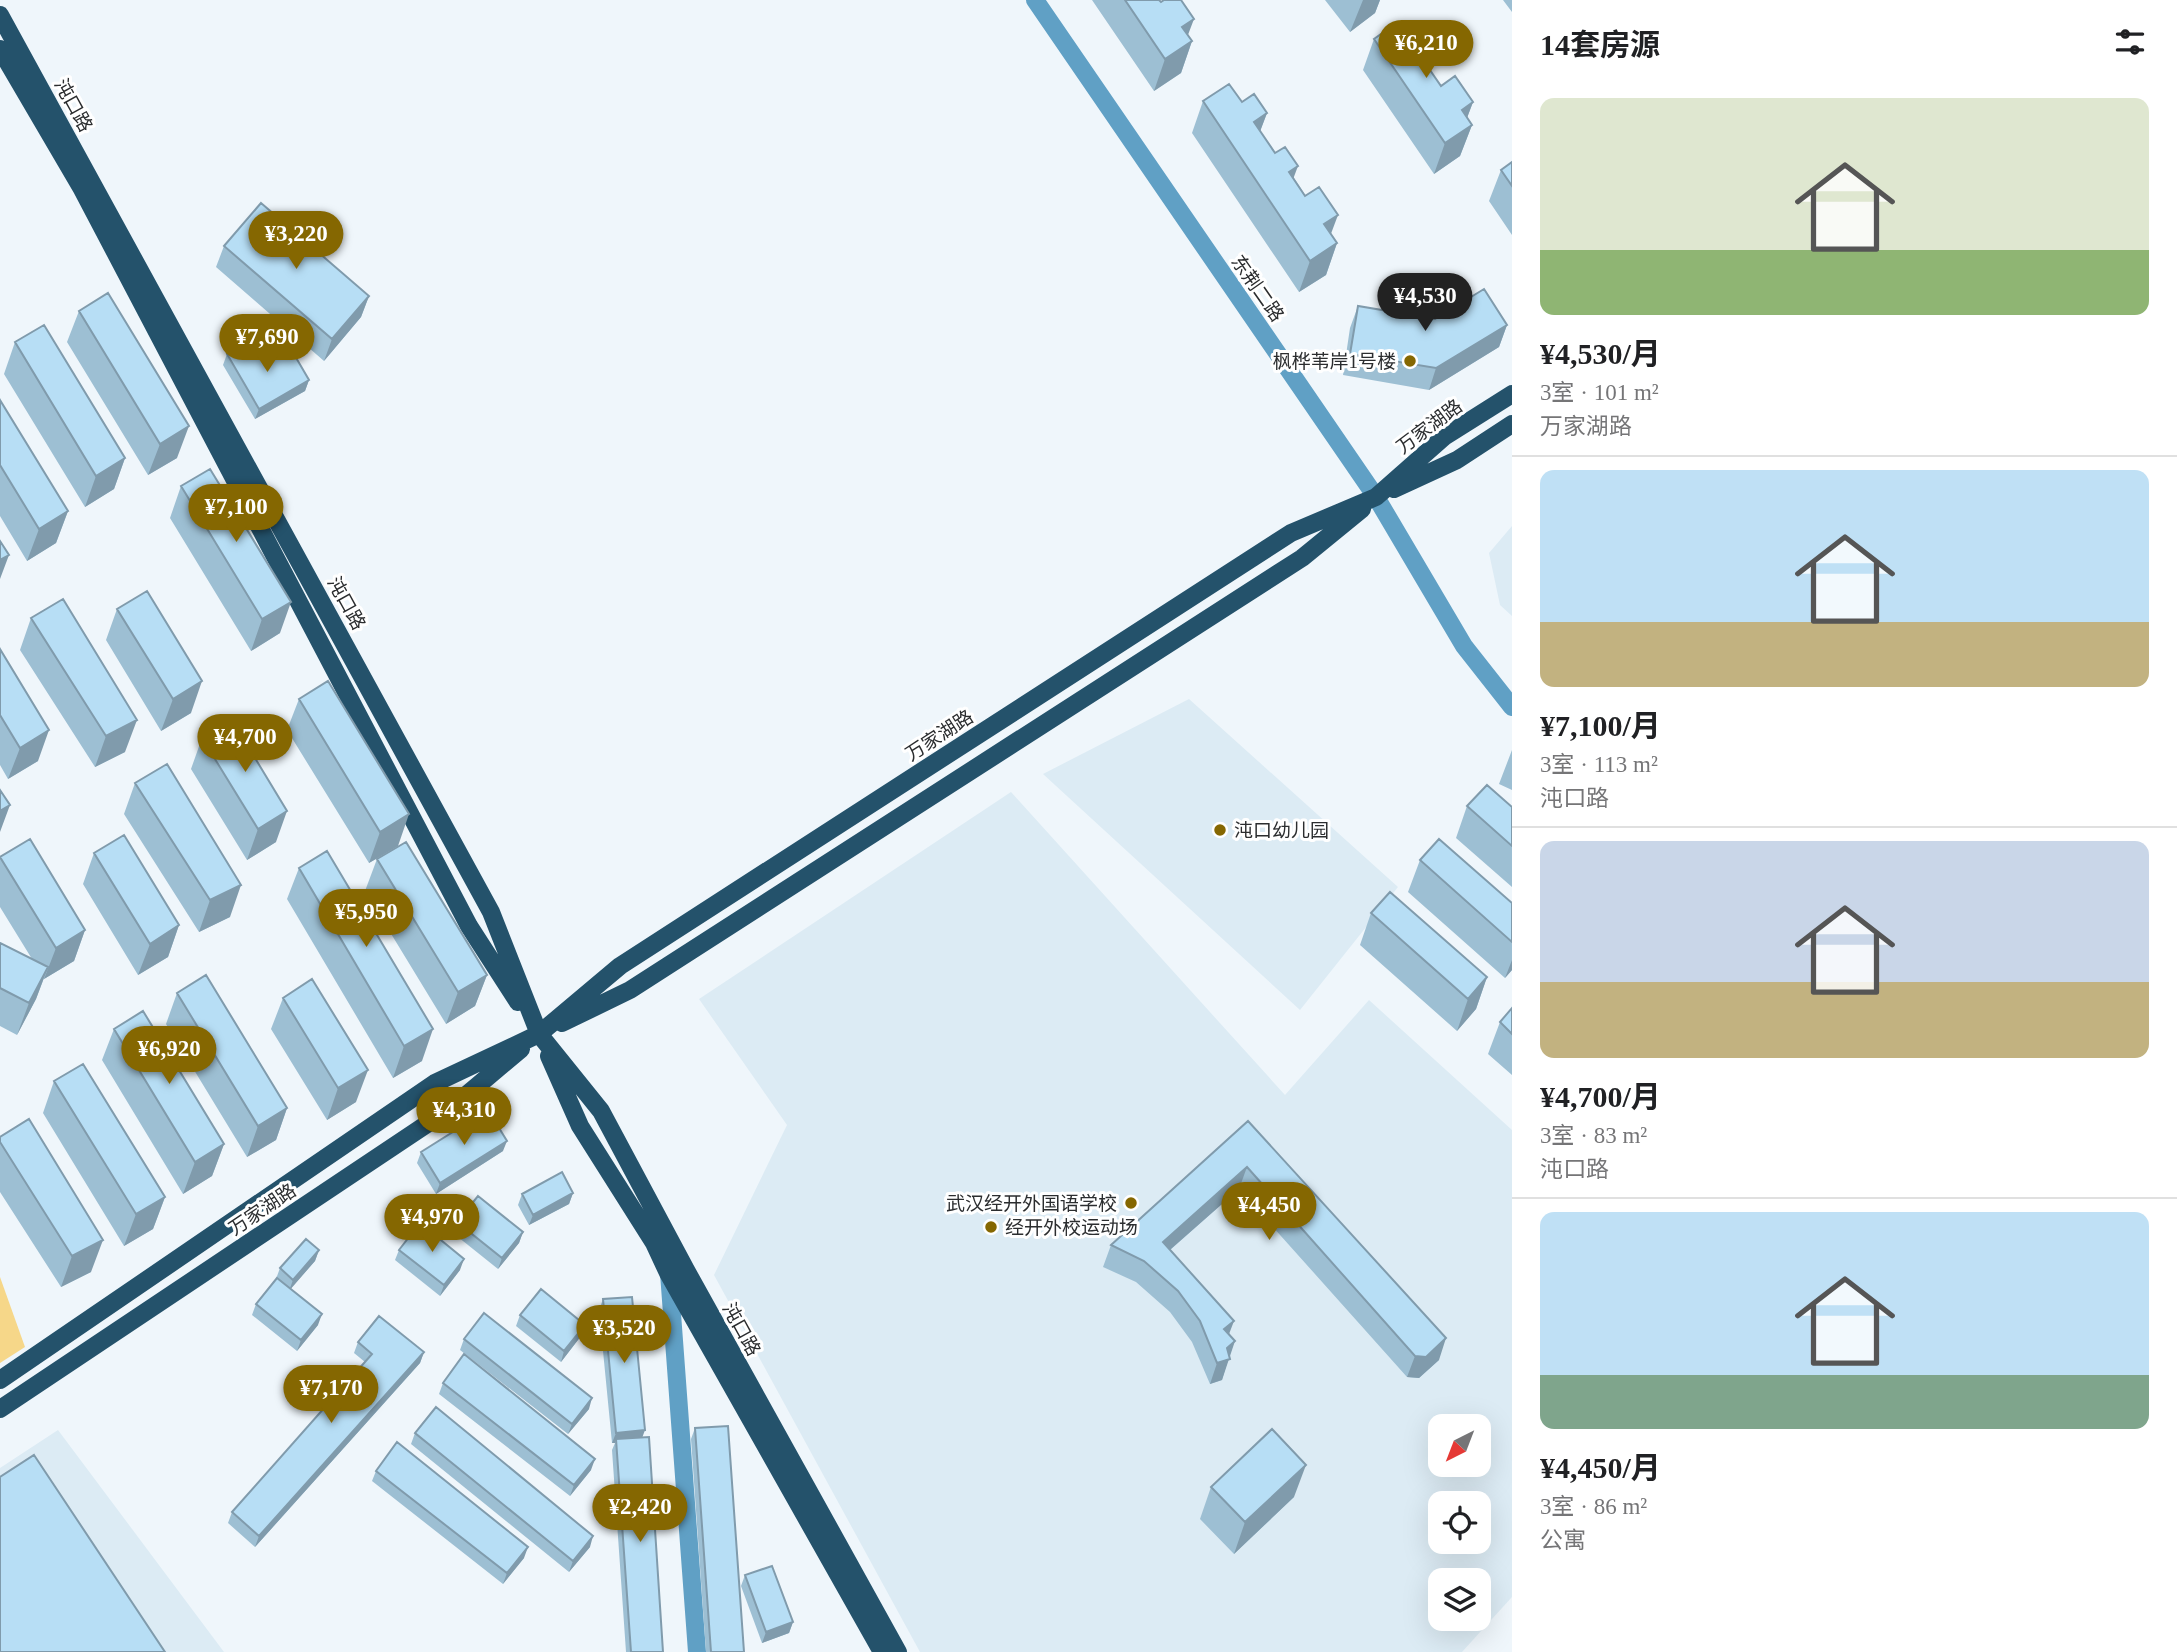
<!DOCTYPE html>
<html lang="zh">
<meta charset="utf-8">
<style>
:root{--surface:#fff;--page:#f6f6f6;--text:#202124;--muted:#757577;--line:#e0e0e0;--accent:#856701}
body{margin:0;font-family:"Times New Roman","Noto Sans SC",serif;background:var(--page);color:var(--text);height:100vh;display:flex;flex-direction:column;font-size:26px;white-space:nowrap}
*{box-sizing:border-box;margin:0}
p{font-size:23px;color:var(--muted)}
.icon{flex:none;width:38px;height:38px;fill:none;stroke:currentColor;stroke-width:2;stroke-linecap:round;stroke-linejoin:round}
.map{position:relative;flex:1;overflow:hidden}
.sheet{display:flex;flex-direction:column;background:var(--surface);width:665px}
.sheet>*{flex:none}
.needle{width:46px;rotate:222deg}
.tools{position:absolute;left:1428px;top:1414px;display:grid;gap:14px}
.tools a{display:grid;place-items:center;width:63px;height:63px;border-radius:14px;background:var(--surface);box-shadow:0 7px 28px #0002;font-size:35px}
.price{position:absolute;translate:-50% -60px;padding:0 16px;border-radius:24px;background:var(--accent);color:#fff;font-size:23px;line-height:46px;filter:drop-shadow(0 2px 4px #0008)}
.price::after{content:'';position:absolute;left:50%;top:42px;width:21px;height:16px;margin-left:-10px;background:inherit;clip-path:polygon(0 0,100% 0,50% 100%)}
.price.current{background:#222;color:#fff}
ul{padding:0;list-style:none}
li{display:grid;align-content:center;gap:14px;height:371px;padding:0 28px}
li+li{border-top:2px solid var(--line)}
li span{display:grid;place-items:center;height:217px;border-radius:14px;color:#555}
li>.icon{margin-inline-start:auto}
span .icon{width:126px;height:126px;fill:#fffc;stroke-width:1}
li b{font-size:30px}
h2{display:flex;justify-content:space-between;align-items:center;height:84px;padding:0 28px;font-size:30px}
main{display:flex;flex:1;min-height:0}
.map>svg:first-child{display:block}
</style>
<main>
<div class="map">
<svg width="1512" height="1652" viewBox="0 0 1512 1652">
<rect width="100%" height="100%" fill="#eff6fb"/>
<path fill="#dcebf4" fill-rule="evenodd" d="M1512,526V616L1500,605L1489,553Z
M1189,699L1398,887L1300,1010L1043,774Z
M1011,792L1285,1095L1369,1000L1512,1130V1597L1462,1652H920L714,1275L787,1125L699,999ZM1440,1426H1479V1465H1440ZM1440,1503H1479V1542H1440ZM1440,1580H1479V1619H1440Z
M58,1430L224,1652H0V1468Z"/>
<path fill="#f6d789" d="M0,1277L25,1347L0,1363Z"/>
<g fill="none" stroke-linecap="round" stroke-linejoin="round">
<path stroke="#60a0c5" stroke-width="18" d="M1035,0L1376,497L1464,646L1512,707
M669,1273L697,1652"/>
<path stroke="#24526b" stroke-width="18" d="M0,15L491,912L539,1034L601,1111L686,1270L898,1652
M0,49L82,189L469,926L518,1002
M1394,489L1457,460L1512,424
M562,1023L630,990L1302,558L1362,509
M549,1056L580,1126L654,1243L668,1273L882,1652
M0,1380L435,1083L539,1034L620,966L1291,533L1376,497L1444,437L1512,394
M0,1409L451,1108L521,1049"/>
</g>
<path fill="#9dbfd3" d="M1092,0H1159L1192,41L1181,73L1154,91Z
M1325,0H1380L1375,13L1350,32Z
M1503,0H1512V12Z
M1374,39L1428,68L1441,86L1473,102L1467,118L1472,125L1460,156L1434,174L1363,70Z
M1203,101L1242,102L1267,113L1260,131L1294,178L1337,243L1326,275L1299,292L1192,133Z
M1512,162V235L1489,201L1501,170Z
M224,246L369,296L361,317L324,361L216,267Z
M1358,306L1435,319L1507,325L1499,347L1429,390L1343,375L1350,328Z
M79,311L177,458L148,475L67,342Z
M15,342L125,458L114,489L85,507L4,374Z
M227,354L264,364L309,380L305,391L255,419L223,365Z
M0,400L68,511L56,543L27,561L0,516Z
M181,486L280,633L251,651L170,518Z
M117,609L191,713L161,731L106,640Z
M31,618L125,752L95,767L20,650Z
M0,649L38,761L8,779L0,765Z
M299,699L398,846L369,863L287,730Z
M202,738L276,842L247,860L191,769Z
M1512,750V790L1499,784Z
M135,783L230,917L199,932L124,814Z
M1467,806L1512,807V887L1456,838Z
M94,853L179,925L168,957L138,975L83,884Z
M0,857L85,930L74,961L44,979V978L36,999L17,1035L0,1026V943L32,959L0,907Z
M377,859L487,975L475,1006L446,1024L365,891Z
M1420,860L1512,903V970L1505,978L1408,892Z
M299,868L422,1061L393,1078L287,899Z
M1371,913L1487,977L1476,1009L1457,1031L1360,945Z
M177,993L287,1108L276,1140L247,1157L166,1024Z
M283,998L356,1102L327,1120L271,1029Z
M1512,1008V1075L1488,1054L1500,1022Z
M114,1029L224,1144L212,1176L183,1194L102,1060Z
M54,1081L165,1197L153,1229L124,1246L43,1113Z
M1248,1121L1439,1360L1419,1378L1407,1377L1239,1189L1170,1250L1229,1334V1356L1222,1380L1210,1384L1192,1342L1170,1312L1136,1282L1103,1267L1111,1245Z
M0,1137L91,1272L61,1287L0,1192Z
M503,1151L436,1194L417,1163L421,1152Z
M573,1193L569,1204L529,1225L518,1205L522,1194Z
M457,1222L523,1232L519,1243L498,1269L453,1233Z
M319,1250L315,1261L290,1289L318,1325L297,1351L252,1315L256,1304L276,1279L280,1268Z
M399,1250L460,1270L440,1296L395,1260Z
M603,1299L642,1438L663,1652H626L612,1450L615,1443H612L599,1310Z
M520,1315L585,1325L581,1336L561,1362L516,1326Z
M464,1339L589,1409L568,1434L460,1350Z
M358,1342L424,1352L420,1363L255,1547L228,1523L232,1512L365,1362L354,1353Z
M443,1383L591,1470L570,1496L439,1394Z
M695,1428L744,1652H706L691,1439Z
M415,1433L590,1547L569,1572L411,1444Z
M376,1471L524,1558L503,1584L372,1481Z
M1211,1487L1294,1497L1234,1554L1200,1519Z
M745,1575L793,1622L789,1633L762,1643L741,1586Z"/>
<path fill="#809bac" d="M1363,0H1380L1375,13L1350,32Z
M1194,19L1183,48L1192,41L1181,73L1154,91L1165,59L1182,27Z
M1436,46L1425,78L1421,57Z
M1473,102L1462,131L1472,125L1460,156L1434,174L1445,143L1462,110Z
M1267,113L1255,145L1254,122Z
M1298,166L1286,198L1289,172Z
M1338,215L1326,247L1324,224Z
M1337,243L1326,275L1299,292L1310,261Z
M369,296L361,317L324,361L332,339Z
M1507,325L1499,347L1429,390L1436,368Z
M309,380L305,391L255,419L259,409Z
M189,426L177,458L148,475L160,444Z
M125,458L114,489L85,507L96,476Z
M68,511L56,543L27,561L39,529Z
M9,555L0,579V560Z
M291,602L280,633L251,651L262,619Z
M202,681L191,713L161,731L173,699Z
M137,720L125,752L95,767L106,736Z
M49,730L38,761L8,779L20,748Z
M10,805L0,832V811Z
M287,811L276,842L247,860L258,829Z
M409,814L398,846L369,863L380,832Z
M241,885L230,917L199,932L210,900Z
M179,925L168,957L138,975L150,944Z
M85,930L74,961L44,979L56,948Z
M1512,960V970L1505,978Z
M48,967L36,999L17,1035L29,1003Z
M487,975L475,1006L446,1024L458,992Z
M1487,977L1476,1009L1457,1031L1468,999Z
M433,1029L422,1061L393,1078L404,1046Z
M368,1070L356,1102L327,1120L338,1088Z
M287,1108L276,1140L247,1157L258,1126Z
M507,1141L503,1151L436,1194L440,1183Z
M224,1144L212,1176L183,1194L195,1162Z
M1247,1167L1239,1189L1155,1263L1163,1242Z
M573,1193L569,1204L529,1225L533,1215Z
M165,1197L153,1229L124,1246L136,1214Z
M523,1232L519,1243L498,1269L502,1258Z
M103,1240L91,1272L61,1287L72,1256Z
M319,1250L315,1261L289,1291L293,1280Z
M464,1259L460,1270L440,1296L444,1285Z
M322,1314L318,1325L297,1351L301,1340Z
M1234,1321L1226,1342L1224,1329Z
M585,1325L581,1336L561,1362L564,1351Z
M1446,1338L1439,1360L1419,1378L1407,1377L1415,1356Z
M1235,1341L1222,1380L1210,1384L1217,1363L1227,1348Z
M424,1352L420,1363L255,1547L259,1536Z
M592,1398L589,1409L568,1434L572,1424Z
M645,1430L641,1441L616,1439L615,1443H612L616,1433Z
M595,1459L591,1470L570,1496L574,1485Z
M1306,1465L1294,1497L1234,1554L1245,1522Z
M593,1536L590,1547L569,1572L573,1561Z
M528,1547L524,1558L503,1584L507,1573Z
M793,1622L789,1633L762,1643L766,1632Z"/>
<path fill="#b7def5" stroke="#809bac" stroke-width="2" d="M1125,0H1159L1161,2L1164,0H1181L1194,19L1182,27L1192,41L1165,59Z
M1398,22L1407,35L1422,25L1436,46L1421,57L1441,86L1455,76L1473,102L1462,110L1472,125L1445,143L1374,39Z
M1229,84L1242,102L1254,94L1267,113L1254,122L1275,153L1285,147L1298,166L1289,172L1305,196L1319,187L1338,215L1324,224L1337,243L1310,261L1203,101Z
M1512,162V186L1501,170Z
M261,203L369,296L332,339L224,246Z
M1484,289L1507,325L1436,368L1350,354L1358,306L1435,319Z
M108,293L189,426L160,444L79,311Z
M44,325L125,458L96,476L15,342Z
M251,341L264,364L291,349L309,380L259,409L227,354Z
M0,400L68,511L39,529L0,465Z
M210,469L291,602L262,619L181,486Z
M0,541L9,555L0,560Z
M147,591L202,681L173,699L117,609Z
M63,599L137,720L106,736L31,618Z
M0,649L49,730L20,748L0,715Z
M328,681L409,814L380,832L299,699Z
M232,720L287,811L258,829L202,738Z
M167,764L241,885L210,900L135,783Z
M1487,785L1512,807V846L1467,806Z
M0,790L10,805L0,811Z
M124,835L179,925L150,944L94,853Z
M30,839L85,930L56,948L0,857Z
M1439,839L1512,903V942L1420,860Z
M406,842L487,975L458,992L377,859Z
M327,851L433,1029L404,1046L299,868Z
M1390,892L1487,977L1468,999L1371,913Z
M0,943L48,967L29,1003L0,988Z
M206,975L287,1108L258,1126L177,993Z
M312,979L368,1070L338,1088L283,998Z
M1512,1008V1034L1500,1022Z
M143,1011L224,1144L195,1162L114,1029Z
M83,1064L165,1197L136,1214L54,1081Z
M488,1110L507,1141L440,1183L421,1152Z
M29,1119L103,1240L72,1256L0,1142V1137Z
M1248,1121L1446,1338L1426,1357L1415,1356L1247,1167L1163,1242L1234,1321L1224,1329L1235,1341L1227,1348L1230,1359L1217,1363L1200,1321L1178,1291L1144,1261L1111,1245Z
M562,1172L573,1193L533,1215L522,1194Z
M478,1196L523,1232L502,1258L457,1222Z
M420,1223L464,1259L444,1285L399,1250Z
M306,1239L319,1250L293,1280L280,1268Z
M277,1278L322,1314L301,1340L256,1304Z
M541,1289L585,1325L564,1351L520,1315Z
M632,1297L645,1430L616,1433L603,1299Z
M484,1313L592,1398L572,1424L464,1339Z
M379,1316L424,1352L259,1536L232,1512L372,1354L358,1342Z
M464,1354L595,1459L574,1485L443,1383Z
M436,1407L593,1536L573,1561L415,1433Z
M728,1426L744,1652H711L695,1428Z
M1272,1429L1306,1465L1245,1522L1211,1487Z
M649,1437L663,1652H631L616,1439Z
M397,1442L528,1547L507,1573L376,1471Z
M34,1455L165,1652H0V1477Z
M772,1566L793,1622L766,1632L745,1575Z"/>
<g fill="#856701" stroke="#fff" stroke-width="2.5">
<circle cx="1410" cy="361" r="7"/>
<circle cx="1220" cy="830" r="7"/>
<circle cx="1131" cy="1203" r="7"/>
<circle cx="991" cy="1227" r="7"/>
</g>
<g text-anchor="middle" stroke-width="6" stroke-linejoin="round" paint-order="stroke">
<g font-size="19" fill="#2b2d2f" stroke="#fff">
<text transform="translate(74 105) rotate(61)" y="7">沌口路</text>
<text transform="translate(1258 288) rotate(55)" y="7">东荆二路</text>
<text transform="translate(1429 426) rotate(-37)" y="7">万家湖路</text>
<text transform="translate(347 603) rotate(61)" y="7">沌口路</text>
<text transform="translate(939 735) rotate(-33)" y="7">万家湖路</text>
<text transform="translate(262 1209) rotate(-34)" y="7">万家湖路</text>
<text transform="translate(742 1329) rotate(61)" y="7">沌口路</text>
</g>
<g font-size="19" fill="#2b2d2f" stroke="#fff" text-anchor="end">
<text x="1396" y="368">枫桦苇岸1号楼</text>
<text x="1234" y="837" text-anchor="start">沌口幼儿园</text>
<text x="1117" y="1210">武汉经开外国语学校</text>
<text x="1005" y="1234" text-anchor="start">经开外校运动场</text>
</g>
</g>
</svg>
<div class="tools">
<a><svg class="needle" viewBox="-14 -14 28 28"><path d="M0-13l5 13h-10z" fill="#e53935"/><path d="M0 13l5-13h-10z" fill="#757577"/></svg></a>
<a><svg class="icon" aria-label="locate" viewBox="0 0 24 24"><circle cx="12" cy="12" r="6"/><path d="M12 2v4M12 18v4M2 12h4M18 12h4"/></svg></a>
<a><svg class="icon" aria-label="layers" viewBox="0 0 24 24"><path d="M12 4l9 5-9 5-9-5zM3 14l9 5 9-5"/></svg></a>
</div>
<b class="price" style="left:1426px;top:80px">¥6,210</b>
<b class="price" style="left:296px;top:271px">¥3,220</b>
<b class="price current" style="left:1425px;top:333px">¥4,530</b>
<b class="price" style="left:267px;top:374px">¥7,690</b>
<b class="price" style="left:236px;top:544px">¥7,100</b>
<b class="price" style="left:245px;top:774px">¥4,700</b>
<b class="price" style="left:366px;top:949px">¥5,950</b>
<b class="price" style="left:169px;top:1086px">¥6,920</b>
<b class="price" style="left:464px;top:1147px">¥4,310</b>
<b class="price" style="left:1269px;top:1242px">¥4,450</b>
<b class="price" style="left:432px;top:1254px">¥4,970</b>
<b class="price" style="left:624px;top:1365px">¥3,520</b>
<b class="price" style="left:331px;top:1425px">¥7,170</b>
<b class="price" style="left:640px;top:1544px">¥2,420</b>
</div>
<section class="sheet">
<h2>14套房源<svg class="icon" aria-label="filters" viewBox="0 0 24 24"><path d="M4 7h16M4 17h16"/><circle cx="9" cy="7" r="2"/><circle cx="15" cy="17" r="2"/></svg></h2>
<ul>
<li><span style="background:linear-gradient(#dfe7d0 70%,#8fb573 0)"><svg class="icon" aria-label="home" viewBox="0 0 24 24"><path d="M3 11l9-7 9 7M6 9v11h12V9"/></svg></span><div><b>¥4,530/月</b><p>3室 · 101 m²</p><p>万家湖路</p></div></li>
<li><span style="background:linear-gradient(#bfe0f5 70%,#c2b280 0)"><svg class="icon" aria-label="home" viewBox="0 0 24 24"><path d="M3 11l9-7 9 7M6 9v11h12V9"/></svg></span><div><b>¥7,100/月</b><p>3室 · 113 m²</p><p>沌口路</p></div></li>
<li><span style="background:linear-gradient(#c9d6e8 65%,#c2b280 0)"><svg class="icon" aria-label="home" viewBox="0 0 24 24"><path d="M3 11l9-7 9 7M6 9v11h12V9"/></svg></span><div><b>¥4,700/月</b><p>3室 · 83 m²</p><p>沌口路</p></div></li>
<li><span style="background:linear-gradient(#bfe0f5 75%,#7fa58c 0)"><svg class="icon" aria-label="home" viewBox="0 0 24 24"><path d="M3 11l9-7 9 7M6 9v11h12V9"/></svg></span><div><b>¥4,450/月</b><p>3室 · 86 m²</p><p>公寓</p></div></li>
</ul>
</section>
</main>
